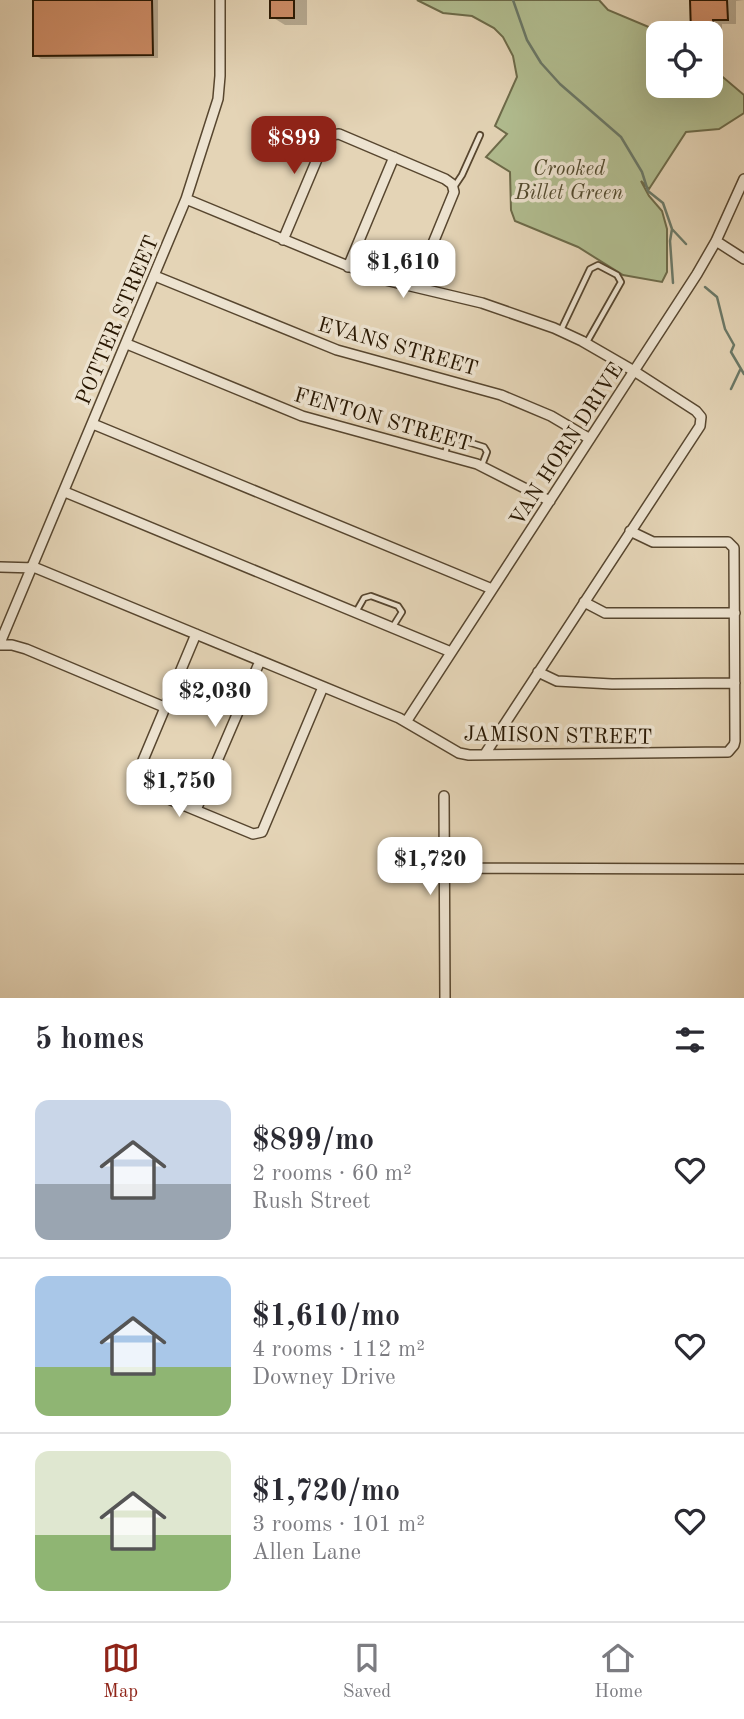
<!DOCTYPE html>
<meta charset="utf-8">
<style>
:root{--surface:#fff;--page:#f7f7f7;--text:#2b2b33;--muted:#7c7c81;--line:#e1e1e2;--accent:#8f2418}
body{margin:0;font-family:"Old Standard TT",serif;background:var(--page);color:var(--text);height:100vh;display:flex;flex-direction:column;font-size:26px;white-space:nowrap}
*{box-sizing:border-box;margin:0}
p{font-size:23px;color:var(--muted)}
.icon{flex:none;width:38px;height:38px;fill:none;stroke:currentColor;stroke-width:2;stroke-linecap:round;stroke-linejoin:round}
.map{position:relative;height:998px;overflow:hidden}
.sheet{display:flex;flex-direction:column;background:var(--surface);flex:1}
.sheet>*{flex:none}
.tools{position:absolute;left:646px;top:21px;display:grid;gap:14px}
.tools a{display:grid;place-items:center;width:77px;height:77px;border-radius:14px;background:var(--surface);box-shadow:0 7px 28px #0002;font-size:35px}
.price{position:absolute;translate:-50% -60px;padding:0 16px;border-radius:14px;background:#fff;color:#222;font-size:23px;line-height:46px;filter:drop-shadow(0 2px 4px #0008)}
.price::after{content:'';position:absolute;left:50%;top:42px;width:21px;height:16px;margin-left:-10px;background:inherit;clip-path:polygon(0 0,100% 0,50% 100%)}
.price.on{background:var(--accent);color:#fff}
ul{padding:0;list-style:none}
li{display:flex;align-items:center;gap:21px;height:175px;padding:0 35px}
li+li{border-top:2px solid var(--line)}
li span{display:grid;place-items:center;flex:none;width:196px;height:140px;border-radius:14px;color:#555}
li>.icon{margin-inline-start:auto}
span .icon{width:84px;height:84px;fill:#fffc;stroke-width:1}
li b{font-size:30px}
h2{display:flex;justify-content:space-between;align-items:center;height:84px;padding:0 35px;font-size:30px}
.tabs{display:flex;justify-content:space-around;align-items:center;height:98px;border-top:2px solid var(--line);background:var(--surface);font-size:19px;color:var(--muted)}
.tabs a{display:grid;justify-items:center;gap:4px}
.tabs .on{color:var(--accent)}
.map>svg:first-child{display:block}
</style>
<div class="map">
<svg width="744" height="998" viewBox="0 0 744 998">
<rect width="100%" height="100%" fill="#e4d4b6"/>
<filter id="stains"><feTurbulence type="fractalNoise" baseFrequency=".00286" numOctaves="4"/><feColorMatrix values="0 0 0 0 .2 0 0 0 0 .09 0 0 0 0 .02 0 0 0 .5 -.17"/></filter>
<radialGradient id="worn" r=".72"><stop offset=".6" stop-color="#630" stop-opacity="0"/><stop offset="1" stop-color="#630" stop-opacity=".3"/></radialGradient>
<path fill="#b1bd90" stroke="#6c6a49" stroke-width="2" d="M417,0H599L608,10L663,33H658V86H710L711,67L744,95V113L719,129L686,132L649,189L641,181L649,196L662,211L667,229V272L662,282L623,275L578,247L515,221L511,210L510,172L486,157L507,134L495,126L517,77L513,56L503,37L494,28L472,16L443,13Z"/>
<path fill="#0003" d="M34,0H158V58L41,59L35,55Z
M272,0H307V25H285L272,17Z
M692,0H744L736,1V24H722V52L710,53V33H693Z"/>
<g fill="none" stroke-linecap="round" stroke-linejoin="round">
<path stroke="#6a7867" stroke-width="2.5" d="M513,0L527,40L541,63L560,84L621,137L642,172L648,191L663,203L672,229L686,244
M672,229L670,241L673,283
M705,287L717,297L725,329L734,345L731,352L744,374
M731,389L740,370"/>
</g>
<path fill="#ce8d67" stroke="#281702" stroke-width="2" d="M33,0H152L153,55L33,56Z
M270,0H294V18H270Z
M690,0H727L728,20H713L714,48H710V33H691Z"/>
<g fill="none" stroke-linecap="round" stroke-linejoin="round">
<g stroke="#57462f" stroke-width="8">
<path id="lane" d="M454,187L462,175L480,135
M561,330L590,269L598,265L617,275L621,282L587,342
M445,454L448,442L452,437L484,447L487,452L482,465
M356,612L364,598L371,596L398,606L402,612L392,628"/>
</g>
<g stroke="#57462f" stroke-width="12">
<path id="street" d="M186,199L377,278L482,303L554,328L582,341L634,371L696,411L701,417L700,426L485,754
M283,240L326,138L331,135L339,134L445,179L452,184L454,192L415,287
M716,241L744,259
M348,267L394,157
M155,276L337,350L501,395L551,416L590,439
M127,344L302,416L477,464L550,501
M93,424L492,589
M65,492L451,652
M0,567L36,568L399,718L459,753L469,755L728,752L734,745L735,741L734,548L728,542H653L630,531
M584,602L605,613H735
M196,634L136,777L142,788L253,834L262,832L323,687
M0,643L186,199L218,99L220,76V0
M0,645H12L26,649L164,707
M538,672L557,681L612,684L735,683
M406,722L697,274L716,241L744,179
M444,796L445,998
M196,810L260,661
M444,868L744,869"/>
</g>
<use href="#lane" stroke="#ede3d0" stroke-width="4.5"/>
<use href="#street" stroke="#ede3d0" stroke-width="9"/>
</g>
<g text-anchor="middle" stroke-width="7" stroke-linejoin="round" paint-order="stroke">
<g font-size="21" font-style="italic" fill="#51492d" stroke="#ede3d0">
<text x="569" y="175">Crooked<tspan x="569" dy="24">Billet Green</tspan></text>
</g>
<g font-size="21" fill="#281702" stroke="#ede3d0">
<text transform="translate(117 320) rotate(-67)" y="7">POTTER STREET</text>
<text transform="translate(398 346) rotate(16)" y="7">EVANS STREET</text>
<text transform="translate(383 419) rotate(16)" y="7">FENTON STREET</text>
<text transform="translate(566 444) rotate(-57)" y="7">VAN HORN DRIVE</text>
<text transform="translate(558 735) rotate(1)" y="7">JAMISON STREET</text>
</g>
</g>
<rect width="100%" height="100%" filter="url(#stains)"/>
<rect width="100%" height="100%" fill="url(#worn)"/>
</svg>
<div class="tools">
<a><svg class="icon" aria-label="locate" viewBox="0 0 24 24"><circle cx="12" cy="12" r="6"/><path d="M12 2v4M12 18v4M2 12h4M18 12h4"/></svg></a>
</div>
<b class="price on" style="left:294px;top:176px">$899</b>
<b class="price" style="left:403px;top:300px">$1,610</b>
<b class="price" style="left:215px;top:729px">$2,030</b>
<b class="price" style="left:179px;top:819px">$1,750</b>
<b class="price" style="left:430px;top:897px">$1,720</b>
</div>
<section class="sheet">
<h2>5 homes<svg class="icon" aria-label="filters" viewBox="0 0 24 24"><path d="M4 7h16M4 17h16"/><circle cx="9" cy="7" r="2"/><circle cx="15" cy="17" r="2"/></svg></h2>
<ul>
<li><span style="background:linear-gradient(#c9d6e8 60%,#9aa5b1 0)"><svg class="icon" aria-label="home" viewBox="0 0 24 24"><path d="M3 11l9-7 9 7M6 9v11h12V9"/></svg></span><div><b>$899/mo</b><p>2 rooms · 60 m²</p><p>Rush Street</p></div><svg class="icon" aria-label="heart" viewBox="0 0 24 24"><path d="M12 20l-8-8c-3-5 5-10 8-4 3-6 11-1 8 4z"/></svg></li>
<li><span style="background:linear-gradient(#a9c7e8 65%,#8fb573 0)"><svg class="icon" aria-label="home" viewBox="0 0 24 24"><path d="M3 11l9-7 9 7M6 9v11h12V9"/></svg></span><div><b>$1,610/mo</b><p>4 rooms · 112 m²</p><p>Downey Drive</p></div><svg class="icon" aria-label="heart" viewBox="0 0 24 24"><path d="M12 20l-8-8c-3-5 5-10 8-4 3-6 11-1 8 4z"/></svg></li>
<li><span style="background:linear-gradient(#dfe7d0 60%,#8fb573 0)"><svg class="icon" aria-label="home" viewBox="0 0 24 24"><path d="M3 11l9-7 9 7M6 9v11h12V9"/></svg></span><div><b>$1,720/mo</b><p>3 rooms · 101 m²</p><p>Allen Lane</p></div><svg class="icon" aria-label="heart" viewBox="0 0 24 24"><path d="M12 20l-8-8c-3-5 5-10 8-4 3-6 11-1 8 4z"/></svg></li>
</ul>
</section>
<nav class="tabs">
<a class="on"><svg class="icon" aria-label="map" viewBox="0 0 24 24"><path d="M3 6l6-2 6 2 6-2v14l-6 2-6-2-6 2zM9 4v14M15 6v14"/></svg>Map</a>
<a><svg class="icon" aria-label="saved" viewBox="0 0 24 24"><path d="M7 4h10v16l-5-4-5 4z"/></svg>Saved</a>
<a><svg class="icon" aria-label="home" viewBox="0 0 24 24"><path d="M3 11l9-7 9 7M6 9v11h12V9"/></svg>Home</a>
</nav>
